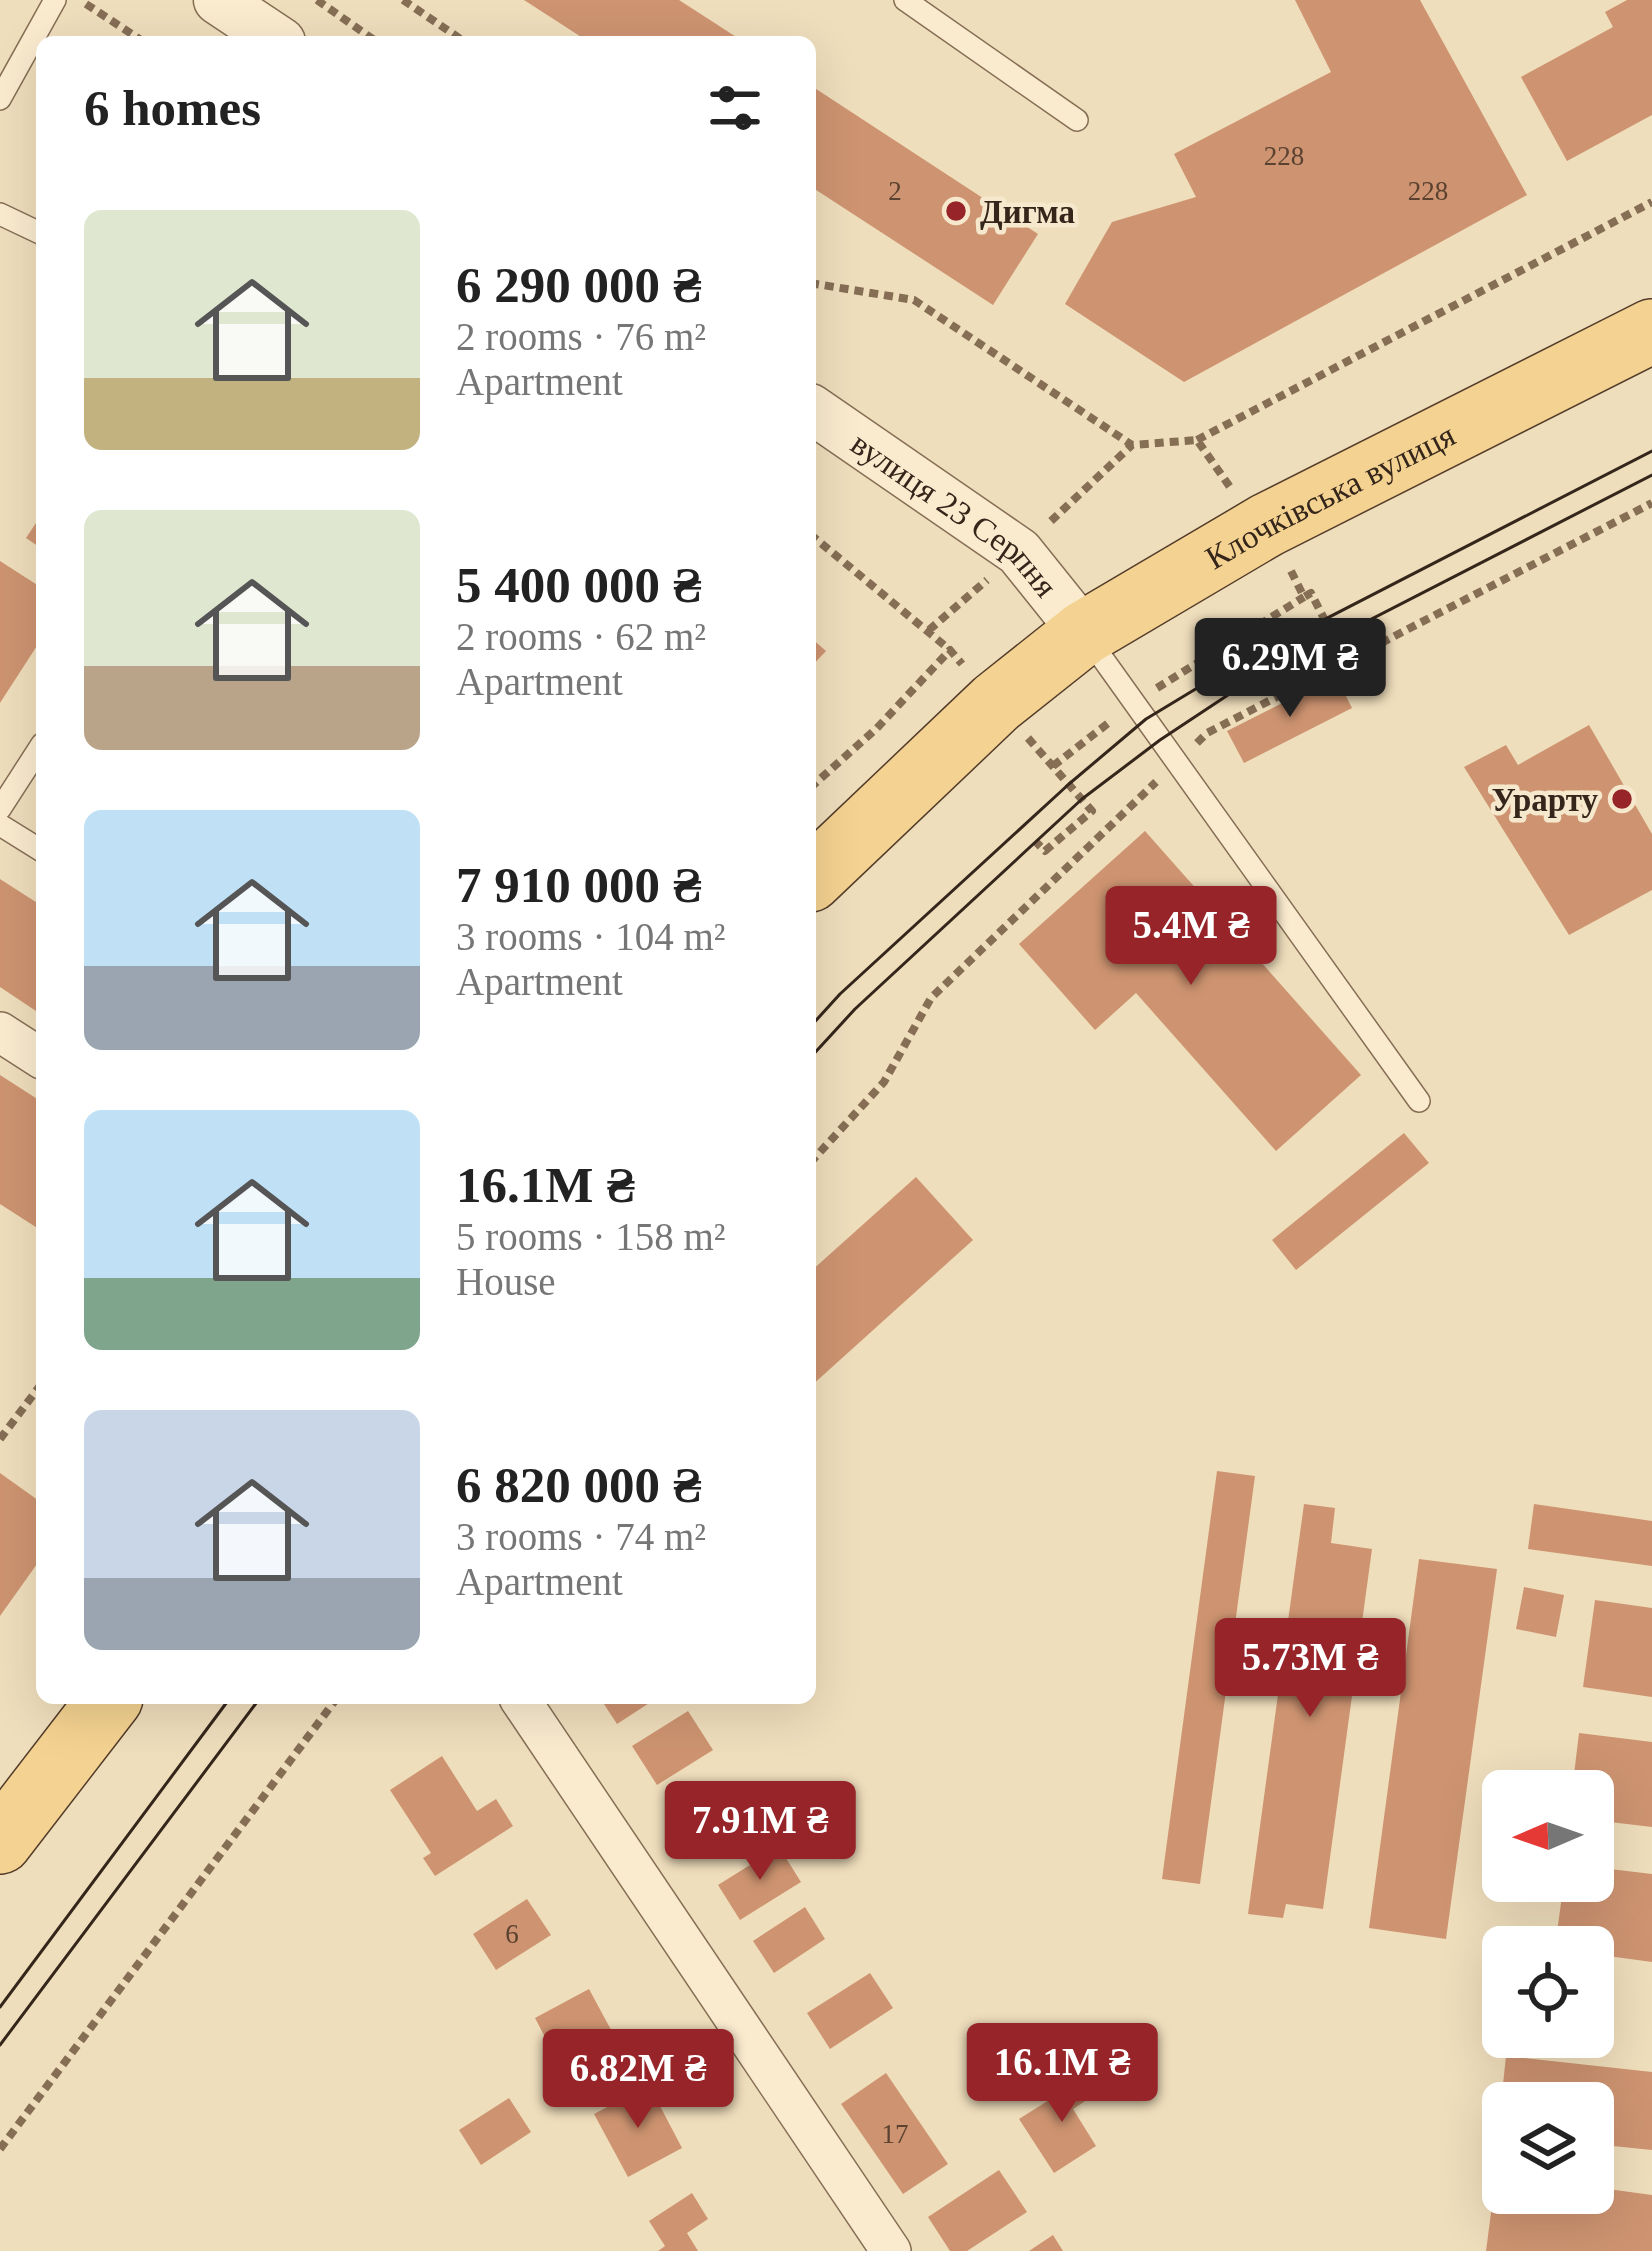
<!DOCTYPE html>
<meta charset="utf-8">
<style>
:root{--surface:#fff;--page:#f6f6f6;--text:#222;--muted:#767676;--accent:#972429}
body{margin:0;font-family:"Times New Roman",serif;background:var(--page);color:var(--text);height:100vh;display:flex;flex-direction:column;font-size:45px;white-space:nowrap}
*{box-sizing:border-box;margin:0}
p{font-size:39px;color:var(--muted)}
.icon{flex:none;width:66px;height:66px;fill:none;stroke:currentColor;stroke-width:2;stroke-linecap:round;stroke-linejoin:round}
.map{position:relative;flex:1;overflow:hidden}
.panel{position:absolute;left:36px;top:36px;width:780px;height:1668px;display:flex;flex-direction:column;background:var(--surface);border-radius:18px;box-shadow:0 12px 48px #0002}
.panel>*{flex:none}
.needle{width:78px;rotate:268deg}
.tools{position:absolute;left:1482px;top:1770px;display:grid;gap:24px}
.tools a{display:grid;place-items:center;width:132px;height:132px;border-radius:18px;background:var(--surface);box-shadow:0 12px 48px #0002;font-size:60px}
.price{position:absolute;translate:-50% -102px;padding:0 27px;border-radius:12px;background:var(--accent);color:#fff;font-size:39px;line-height:78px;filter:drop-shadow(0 3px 6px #0008)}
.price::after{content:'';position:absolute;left:50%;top:72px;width:36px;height:27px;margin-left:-18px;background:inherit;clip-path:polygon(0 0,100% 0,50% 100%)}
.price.on{background:#222;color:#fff}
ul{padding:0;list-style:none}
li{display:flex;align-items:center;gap:36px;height:300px;padding:0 48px}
li span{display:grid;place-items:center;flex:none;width:336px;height:240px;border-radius:18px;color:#555}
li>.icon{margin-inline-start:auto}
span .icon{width:144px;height:144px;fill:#fffc;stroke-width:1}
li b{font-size:51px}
h2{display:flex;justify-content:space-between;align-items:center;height:144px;padding:0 48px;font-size:51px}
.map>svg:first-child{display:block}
</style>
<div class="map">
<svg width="1652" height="2251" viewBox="0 0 1652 2251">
<rect width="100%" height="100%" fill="#efdebc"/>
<path fill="#ce9471" d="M524,0H679L744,42H589Z
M1295,0H1420L1527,195L1184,382L1065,304L1112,222L1196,197L1174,154L1331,72Z
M1627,0H1652V115L1567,161L1521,77L1613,27L1605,12Z
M810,85L1038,234L993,305L810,186Z
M42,514V549L26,538Z
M0,561L42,588V638L0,703Z
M810,637L826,651L810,668Z
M1336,676L1352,708L1244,763L1227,731Z
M1589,725L1652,834V890L1569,935L1464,767L1506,745L1518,765Z
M1145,831L1361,1075L1276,1151L1136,993L1095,1030L1019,944Z
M0,879L42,906V1015L0,987Z
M0,1075L42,1102V1231L0,1204Z
M1404,1133L1429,1163L1296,1270L1272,1240Z
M916,1177L973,1240L810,1387V1272Z
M1217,1471L1255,1476L1200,1884L1162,1879Z
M0,1473L42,1503V1557L0,1616Z
M1304,1504L1335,1508L1331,1543L1372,1549L1323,1909L1286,1904L1283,1918L1248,1914Z
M1534,1504L1652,1521V1566L1528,1549Z
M1419,1559L1497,1569L1446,1939L1369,1928Z
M1524,1587L1564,1595L1556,1637L1516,1629Z
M1595,1600L1652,1608V1697L1583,1687Z
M600,1698H657L617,1724Z
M688,1711L713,1750L657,1785L632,1746Z
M1579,1733L1652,1742V1827L1593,1820V1791H1572Z
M442,1756L477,1811L496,1799L513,1826L435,1876L423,1858L431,1853L390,1790Z
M730,1782L753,1818L692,1858L669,1822Z
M779,1847L801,1882L740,1920L718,1885Z
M1593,1867L1652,1874V1962L1593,1954V1947H1555L1564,1881H1593Z
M527,1899L551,1935L496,1970L473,1934Z
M805,1907L825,1939L774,1973L753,1941Z
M870,1973L893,2008L830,2049L807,2013Z
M589,1989L623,2052L568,2081L535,2018Z
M1506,2056L1652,2072V2150L1593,2144V2103H1501Z
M886,2073L948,2164L903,2194L841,2104Z
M1092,2073L1102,2090L1073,2109L1096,2146L1054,2173L1019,2119Z
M649,2085L682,2148L628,2177L594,2114Z
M509,2098L531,2132L481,2165L459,2130Z
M999,2170L1027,2212L967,2251H950L928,2217Z
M1496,2175L1503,2176V2193H1593V2187L1652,2195V2251H1486Z
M692,2193L708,2219L687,2233L698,2251H658L665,2246L649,2221Z
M1053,2235L1063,2251H1029Z"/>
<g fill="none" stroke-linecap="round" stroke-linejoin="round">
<g stroke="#866e55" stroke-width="24">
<path id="service" d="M905,0L1077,120
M0,99L55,0
M0,214L42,234
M1088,638L1419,1101
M0,809L42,744
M0,825L42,851"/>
</g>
<g stroke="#866e55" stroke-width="42">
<path id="minor" d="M0,1032L42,1059
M519,1698L891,2251"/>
</g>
<g stroke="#866e55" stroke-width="51">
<g id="tertiary">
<path d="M218,0L281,42"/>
<path id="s1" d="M810,408L1019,552L1084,633"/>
</g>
</g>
<g stroke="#533c2a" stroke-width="66">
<g id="primary">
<path id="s2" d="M810,880L996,703L1084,633L1267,525L1652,331"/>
<path d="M0,1842L111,1698"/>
</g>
</g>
<path stroke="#866e55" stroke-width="8" stroke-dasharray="9 6" stroke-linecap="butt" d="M317,0L377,42
M403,0L465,42
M86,4L144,42
M810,283L914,300L1132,445L1197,440L1230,487
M1197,440L1652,202
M1051,521L1132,445
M810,534L950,650
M1291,571L1304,597L1311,593L1345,660
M929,630L987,580
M1157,688L1304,597
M1028,738L1092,811L1045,851L1036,842
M1197,743L1207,733L1652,503
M1053,766L1111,721
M810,788L877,728L950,650L962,664
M810,1163L884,1082L931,998L1156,782
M0,1439L42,1383
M0,2149L337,1698"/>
<use href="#service" stroke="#faebcf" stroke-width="21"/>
<use href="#minor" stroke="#faebcf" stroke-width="39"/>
<use href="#tertiary" stroke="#faebcf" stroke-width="48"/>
<use href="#primary" stroke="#f4d291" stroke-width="63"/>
<path stroke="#35261b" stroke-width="3" d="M810,1027L840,994L1069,784L1146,719L1232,667L1652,451
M810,1058L855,1009L1082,799L1160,740L1243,685L1652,475
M0,2007L230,1698
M0,2045L260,1698"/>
</g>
<g fill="#972429" stroke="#f6e8cc" stroke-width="4.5">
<circle cx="956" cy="211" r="12"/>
<circle cx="1622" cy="799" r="12"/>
</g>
<g text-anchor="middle" stroke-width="9" stroke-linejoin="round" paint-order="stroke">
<g font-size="27" fill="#5b4230">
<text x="1284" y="165">228</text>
<text x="895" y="200">2</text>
<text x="1428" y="200">228</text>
<text x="512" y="1943">6</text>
<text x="895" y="2143">17</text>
</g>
<g font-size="33" font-weight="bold" fill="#35261b" stroke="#f6e8cc" text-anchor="start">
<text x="980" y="223">Дигма</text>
<text x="1598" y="811" text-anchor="end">Урарту</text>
</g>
<g font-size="33" fill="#35261b" stroke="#f6e8cc">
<text dy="12" stroke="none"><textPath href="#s2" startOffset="651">Клочківська вулиця</textPath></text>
<text dy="12" stroke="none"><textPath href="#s1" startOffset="180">вулиця 23 Серпня</textPath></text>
</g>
</g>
</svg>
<div class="tools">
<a><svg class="needle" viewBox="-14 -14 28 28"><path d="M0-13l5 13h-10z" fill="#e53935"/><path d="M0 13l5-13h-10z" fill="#767676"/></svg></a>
<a><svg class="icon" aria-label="locate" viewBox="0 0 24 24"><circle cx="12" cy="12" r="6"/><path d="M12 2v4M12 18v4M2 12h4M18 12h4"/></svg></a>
<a><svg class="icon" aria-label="layers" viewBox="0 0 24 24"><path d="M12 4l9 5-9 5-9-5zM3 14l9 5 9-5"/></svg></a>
</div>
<b class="price on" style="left:1290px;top:720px">6.29M ₴</b>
<b class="price" style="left:1191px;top:988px">5.4M ₴</b>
<b class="price" style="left:1310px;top:1720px">5.73M ₴</b>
<b class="price" style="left:760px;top:1883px">7.91M ₴</b>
<b class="price" style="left:1062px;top:2125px">16.1M ₴</b>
<b class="price" style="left:638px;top:2131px">6.82M ₴</b>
<section class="panel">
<h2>6 homes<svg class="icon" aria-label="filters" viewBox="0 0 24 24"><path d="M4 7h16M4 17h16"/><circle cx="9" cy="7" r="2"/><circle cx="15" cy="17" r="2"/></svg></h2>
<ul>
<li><span style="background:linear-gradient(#dfe7d0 70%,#c2b280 0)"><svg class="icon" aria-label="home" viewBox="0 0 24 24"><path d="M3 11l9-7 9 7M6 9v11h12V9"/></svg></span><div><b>6 290 000 ₴</b><p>2 rooms · 76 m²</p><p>Apartment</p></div></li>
<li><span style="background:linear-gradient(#dfe7d0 65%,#b9a48a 0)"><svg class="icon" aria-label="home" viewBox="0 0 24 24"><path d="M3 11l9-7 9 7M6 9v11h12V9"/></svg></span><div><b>5 400 000 ₴</b><p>2 rooms · 62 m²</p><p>Apartment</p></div></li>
<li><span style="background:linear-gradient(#bfe0f5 65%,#9aa5b1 0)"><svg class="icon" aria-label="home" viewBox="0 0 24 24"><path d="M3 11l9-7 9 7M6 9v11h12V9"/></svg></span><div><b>7 910 000 ₴</b><p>3 rooms · 104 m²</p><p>Apartment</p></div></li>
<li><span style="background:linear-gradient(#bfe0f5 70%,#7fa58c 0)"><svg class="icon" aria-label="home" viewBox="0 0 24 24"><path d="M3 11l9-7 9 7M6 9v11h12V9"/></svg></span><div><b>16.1M ₴</b><p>5 rooms · 158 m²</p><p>House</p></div></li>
<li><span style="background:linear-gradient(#c9d6e8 70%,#9aa5b1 0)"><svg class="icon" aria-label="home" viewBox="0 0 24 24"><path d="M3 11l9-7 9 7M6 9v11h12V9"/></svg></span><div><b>6 820 000 ₴</b><p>3 rooms · 74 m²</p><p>Apartment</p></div></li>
</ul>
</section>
</div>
